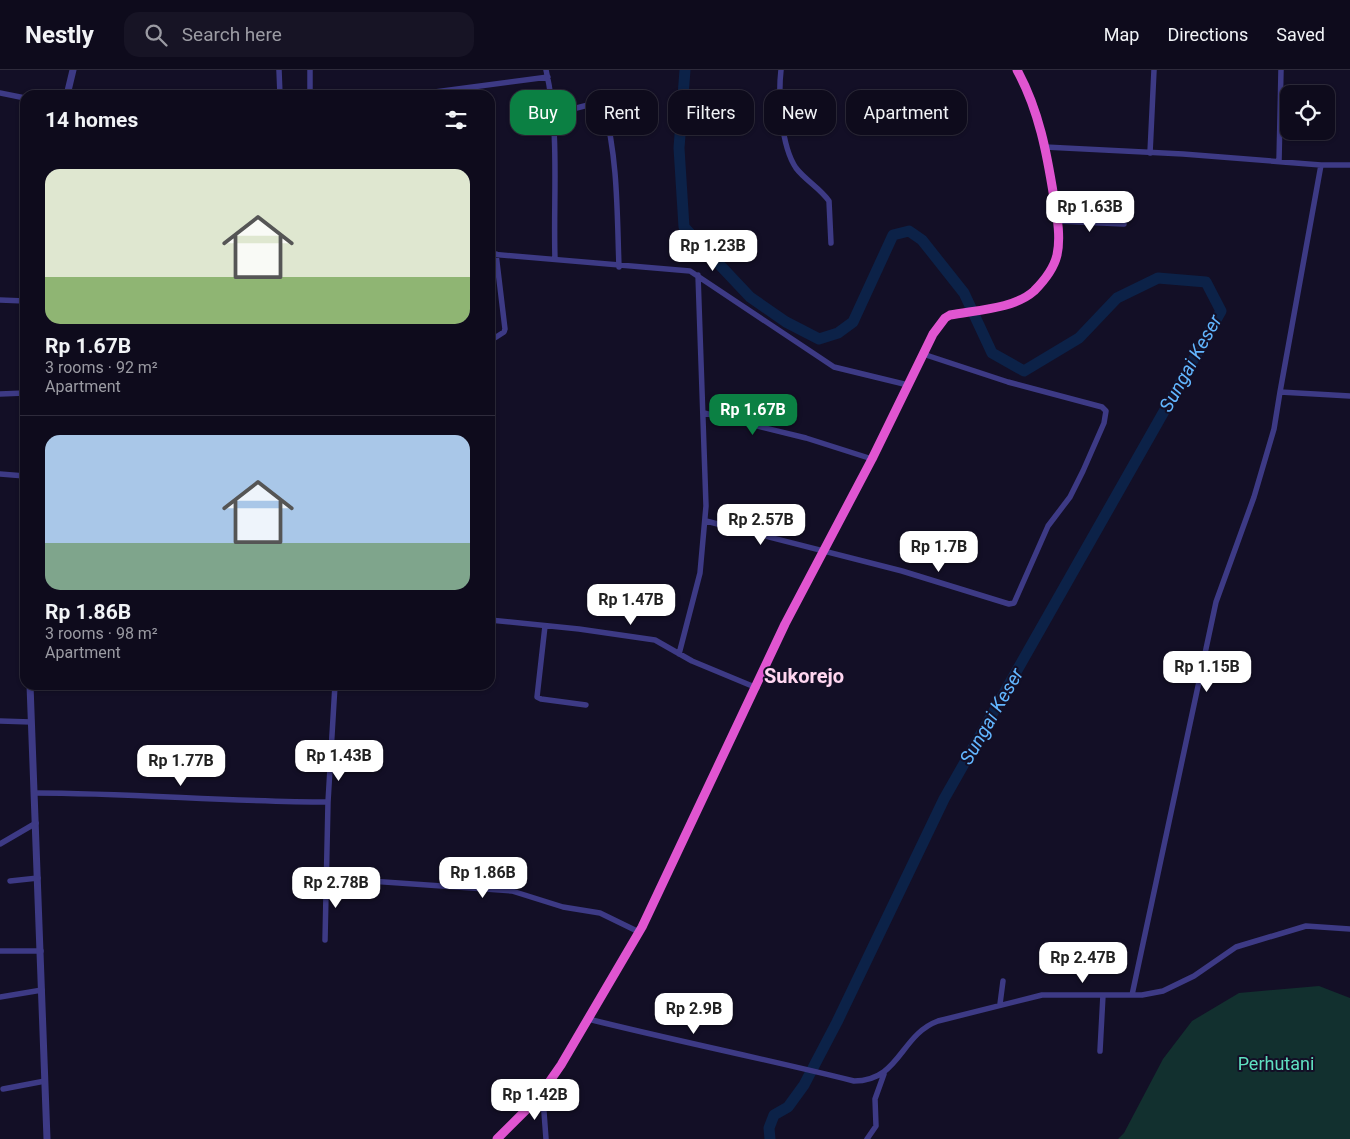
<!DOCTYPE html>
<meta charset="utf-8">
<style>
:root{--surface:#0e0b1c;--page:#171425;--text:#f1f3f6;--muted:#9b9ba3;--line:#2e2b3b;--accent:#0b8043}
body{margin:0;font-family:Roboto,sans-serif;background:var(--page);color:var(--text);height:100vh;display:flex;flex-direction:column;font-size:19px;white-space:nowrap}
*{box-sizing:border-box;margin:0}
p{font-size:16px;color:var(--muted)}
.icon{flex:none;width:28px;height:28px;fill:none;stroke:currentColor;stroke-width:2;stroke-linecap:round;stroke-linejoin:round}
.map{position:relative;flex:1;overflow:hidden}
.drawer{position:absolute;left:20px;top:20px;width:475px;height:600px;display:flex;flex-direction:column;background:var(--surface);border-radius:15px;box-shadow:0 1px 4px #0004,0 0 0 1px var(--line)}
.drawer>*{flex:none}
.top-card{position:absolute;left:510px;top:20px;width:475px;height:45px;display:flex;gap:10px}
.buttons{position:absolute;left:1280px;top:15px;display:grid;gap:10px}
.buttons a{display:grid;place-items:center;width:55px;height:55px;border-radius:10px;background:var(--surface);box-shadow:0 1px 4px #0004,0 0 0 1px var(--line);font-size:25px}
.price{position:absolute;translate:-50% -42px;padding:0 11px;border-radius:10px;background:#fff;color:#222;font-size:16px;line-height:32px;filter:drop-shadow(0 1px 2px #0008)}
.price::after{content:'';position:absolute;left:50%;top:30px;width:15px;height:11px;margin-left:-8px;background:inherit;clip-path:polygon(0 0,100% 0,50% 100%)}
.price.selected{background:var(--accent);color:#fff}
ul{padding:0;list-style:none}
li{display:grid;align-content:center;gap:10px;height:265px;padding:0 25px}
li+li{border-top:1px solid var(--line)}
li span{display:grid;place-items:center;height:155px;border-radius:15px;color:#555}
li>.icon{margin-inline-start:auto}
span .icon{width:90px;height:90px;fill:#fffc;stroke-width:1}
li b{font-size:21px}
h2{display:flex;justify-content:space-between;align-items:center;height:60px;padding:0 25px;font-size:21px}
.tag{padding:0 18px;border-radius:15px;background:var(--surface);box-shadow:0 1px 4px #0004,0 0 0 1px var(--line);font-size:18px;line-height:45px}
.tag.selected{background:var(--accent);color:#fff}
header{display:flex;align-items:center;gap:30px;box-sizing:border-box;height:70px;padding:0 25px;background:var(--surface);border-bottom:1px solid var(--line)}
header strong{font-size:24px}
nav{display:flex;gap:28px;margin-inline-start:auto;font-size:18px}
.search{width:350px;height:45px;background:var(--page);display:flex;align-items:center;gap:12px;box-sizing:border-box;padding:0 18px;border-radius:15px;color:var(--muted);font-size:19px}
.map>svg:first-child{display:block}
</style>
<header>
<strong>Nestly</strong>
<div class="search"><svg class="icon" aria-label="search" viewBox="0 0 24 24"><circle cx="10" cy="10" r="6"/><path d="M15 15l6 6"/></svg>Search here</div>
<nav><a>Map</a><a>Directions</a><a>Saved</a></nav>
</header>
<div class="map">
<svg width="1350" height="1069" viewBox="0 0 1350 1069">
<rect width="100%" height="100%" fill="#130f26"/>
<path fill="#12302f" d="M1319,916L1350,928V1069H1118L1124,1063L1163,989L1192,951L1239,923Z"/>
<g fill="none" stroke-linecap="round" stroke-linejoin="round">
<path stroke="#0c2248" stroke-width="11" d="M685,0L679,78L684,157L750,227L786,252L819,269L838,263L853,252L893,165L909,161L922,170L964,223L992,283L1024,301L1079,268L1117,228L1158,208L1206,212L1221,241L944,729L837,952L804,1015L788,1037L774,1045L769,1058L770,1069"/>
<path stroke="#3d3a85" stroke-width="5.5" d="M279,0L280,25
M310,0V25
M546,0C560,60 553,128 555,189
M781,0C778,26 781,76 796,98C805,110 820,118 829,131L831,173
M0,23L25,28
M412,25L548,7
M553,44L596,33L604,37C618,89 617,144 619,197
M1045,77L1183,84L1321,95L1280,322L1350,326
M1150,83L1154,0
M1279,91L1281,0
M1321,95H1350
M1057,151L1124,154
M490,184L690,201L834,297L908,315
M0,230L25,231
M490,271L504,262L505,259L496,184
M0,324L25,323
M704,343L806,368L872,389
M0,404L25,406
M706,451L902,501L1009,534L1014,533L1048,456L1070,427L1083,401L1104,353L1106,341L1102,337L1008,312L923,284
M490,550L579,559L655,570L692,591L757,618
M545,556L537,627L541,629L586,635
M679,584L700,503L706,436L698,205
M0,651L31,652
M34,723C132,723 230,732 328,732
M0,774L36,753
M327,808L512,821L563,837L600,843L639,862
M10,811L38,808
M325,870L328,732L335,615
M0,881H41
M1132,925L1216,532L1254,427L1274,359L1280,322
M0,927L42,920
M1000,934L1003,911
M588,949C676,971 766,989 854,1011C900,1011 900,965 938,951L1042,925H1142L1163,921L1194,906L1236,877L1306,856L1350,859
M1100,981L1103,925
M3,1019L45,1011
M538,1028L544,1042L546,1069
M867,1069L876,1056L875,1029L884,1004"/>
<path stroke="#3d3a85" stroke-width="7" d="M67,25L73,0
M30,615L47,1069"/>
<path stroke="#e055d1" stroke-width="9" d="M497,1069L538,1028L561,995L642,857L785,554L872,389L933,264L945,248L950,245C976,240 1014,239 1034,221C1043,212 1054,198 1057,185C1061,167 1057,146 1054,128C1047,84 1039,40 1017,0"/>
</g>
<g text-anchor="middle" stroke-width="4" stroke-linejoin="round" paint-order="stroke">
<g font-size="18" fill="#5fe0c0" stroke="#130f26">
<text x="1276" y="1000">Perhutani</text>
</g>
<g font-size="19" font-style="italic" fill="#62b6ff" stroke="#130f26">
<text transform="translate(1190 293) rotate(-61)" y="7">Sungai Keser</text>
<text transform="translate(991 646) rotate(-60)" y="7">Sungai Keser</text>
</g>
<g font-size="20" font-weight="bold" fill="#ffd6f0" stroke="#130f26">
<text x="804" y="613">Sukorejo</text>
</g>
</g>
</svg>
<div class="buttons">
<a><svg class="icon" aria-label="locate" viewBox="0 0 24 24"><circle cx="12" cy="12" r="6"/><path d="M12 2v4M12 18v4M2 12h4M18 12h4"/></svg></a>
</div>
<b class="price" style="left:1090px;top:163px">Rp 1.63B</b>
<b class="price" style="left:713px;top:202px">Rp 1.23B</b>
<b class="price selected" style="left:753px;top:366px">Rp 1.67B</b>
<b class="price" style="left:761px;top:476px">Rp 2.57B</b>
<b class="price" style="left:939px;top:503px">Rp 1.7B</b>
<b class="price" style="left:631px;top:556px">Rp 1.47B</b>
<b class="price" style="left:1207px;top:623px">Rp 1.15B</b>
<b class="price" style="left:339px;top:712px">Rp 1.43B</b>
<b class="price" style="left:181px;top:717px">Rp 1.77B</b>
<b class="price" style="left:483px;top:829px">Rp 1.86B</b>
<b class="price" style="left:336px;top:839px">Rp 2.78B</b>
<b class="price" style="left:1083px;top:914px">Rp 2.47B</b>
<b class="price" style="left:694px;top:965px">Rp 2.9B</b>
<b class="price" style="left:535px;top:1051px">Rp 1.42B</b>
<div class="top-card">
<a class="tag selected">Buy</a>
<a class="tag">Rent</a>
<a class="tag">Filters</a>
<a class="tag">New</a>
<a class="tag">Apartment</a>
</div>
<section class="drawer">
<h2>14 homes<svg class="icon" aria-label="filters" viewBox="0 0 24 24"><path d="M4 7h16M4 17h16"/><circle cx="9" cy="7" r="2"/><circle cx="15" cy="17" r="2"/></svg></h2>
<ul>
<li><span style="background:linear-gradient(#dfe7d0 70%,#8fb573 0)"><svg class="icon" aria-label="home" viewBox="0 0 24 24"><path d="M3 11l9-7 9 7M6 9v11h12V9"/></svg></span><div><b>Rp 1.67B</b><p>3 rooms · 92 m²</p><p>Apartment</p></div></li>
<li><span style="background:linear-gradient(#a9c7e8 70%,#7fa58c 0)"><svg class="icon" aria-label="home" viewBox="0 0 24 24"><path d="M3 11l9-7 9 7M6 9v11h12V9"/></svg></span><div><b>Rp 1.86B</b><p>3 rooms · 98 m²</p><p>Apartment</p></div></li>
</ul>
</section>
</div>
